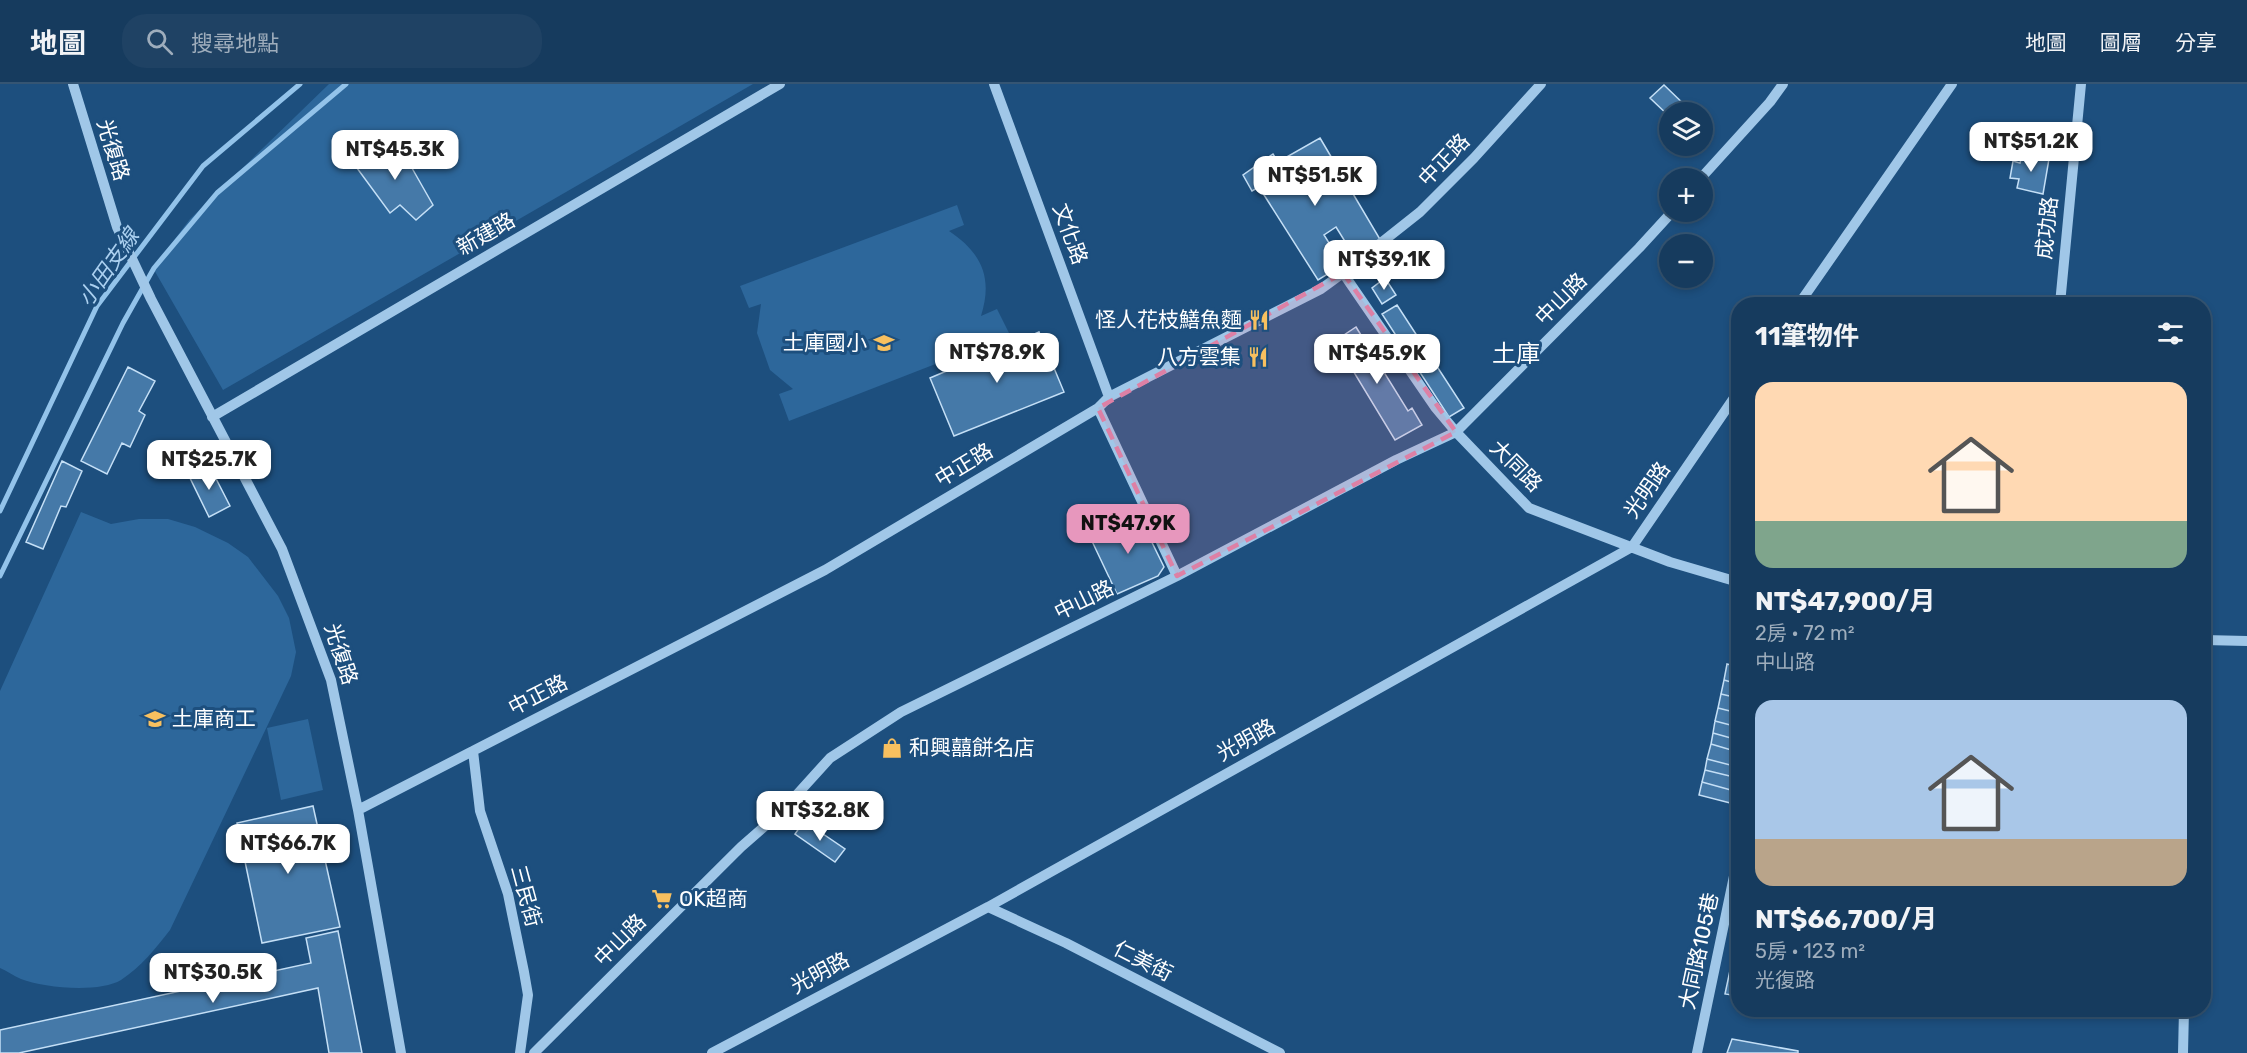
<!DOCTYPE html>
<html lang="zh-TW">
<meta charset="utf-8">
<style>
:root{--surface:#163b5e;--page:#1f4264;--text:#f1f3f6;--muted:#9eadbc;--line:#355573;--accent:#e797bd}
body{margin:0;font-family:Rubik,"Noto Sans TC",sans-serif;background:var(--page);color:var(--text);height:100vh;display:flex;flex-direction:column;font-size:22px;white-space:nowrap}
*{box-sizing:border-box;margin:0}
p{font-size:20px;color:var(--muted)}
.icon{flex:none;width:33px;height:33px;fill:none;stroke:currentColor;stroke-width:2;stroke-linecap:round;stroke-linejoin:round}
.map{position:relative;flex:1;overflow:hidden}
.details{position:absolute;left:1731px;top:213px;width:480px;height:720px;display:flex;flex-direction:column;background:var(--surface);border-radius:24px;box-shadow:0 3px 9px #0003,0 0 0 2px var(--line)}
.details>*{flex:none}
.tools{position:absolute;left:1659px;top:18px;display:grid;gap:12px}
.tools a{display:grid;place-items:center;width:54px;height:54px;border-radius:50%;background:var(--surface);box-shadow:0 3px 9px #0003,0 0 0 2px var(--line);font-size:30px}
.price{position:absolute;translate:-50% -51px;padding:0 14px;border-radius:12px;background:#fff;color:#222;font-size:20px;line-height:39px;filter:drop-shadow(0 2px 3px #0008)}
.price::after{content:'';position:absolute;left:50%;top:36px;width:18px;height:14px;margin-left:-9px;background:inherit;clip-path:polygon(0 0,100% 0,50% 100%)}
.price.active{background:var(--accent);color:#111}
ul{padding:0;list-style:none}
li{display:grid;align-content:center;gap:12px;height:318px;padding:0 24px}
li span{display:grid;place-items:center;height:186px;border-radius:18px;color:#555}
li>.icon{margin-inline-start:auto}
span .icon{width:108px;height:108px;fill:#fffc;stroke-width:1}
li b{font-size:26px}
h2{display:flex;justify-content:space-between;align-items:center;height:72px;padding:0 24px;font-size:26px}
header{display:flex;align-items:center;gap:36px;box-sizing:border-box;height:84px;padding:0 30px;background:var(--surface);border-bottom:2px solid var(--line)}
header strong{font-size:28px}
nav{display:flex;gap:33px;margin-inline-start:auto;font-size:21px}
.search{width:420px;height:54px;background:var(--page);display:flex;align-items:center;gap:15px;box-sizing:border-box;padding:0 21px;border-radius:24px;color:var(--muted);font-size:22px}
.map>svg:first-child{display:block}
</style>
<header>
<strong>地圖</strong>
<div class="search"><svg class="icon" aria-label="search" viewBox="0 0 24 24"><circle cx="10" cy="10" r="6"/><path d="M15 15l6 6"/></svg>搜尋地點</div>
<nav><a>地圖</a><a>圖層</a><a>分享</a></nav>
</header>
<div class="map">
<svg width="2247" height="969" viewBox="0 0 2247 969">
<rect width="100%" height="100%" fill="#1d4f7e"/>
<path fill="#2d679b" d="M329,0H753L223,306L153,184L190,135Z
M957,121L964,141L949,147C982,169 993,194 981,232L997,225L1010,251L789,337L779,310L793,305L770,286L757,249L761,220L749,224L740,202Z
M81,428L111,440L139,435H168L195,443L228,459L248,473L278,512L289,534L296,568L291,592L170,846C156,864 141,883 121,896C100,909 43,904 21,895C14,892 7,887 0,884V607Z
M308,635L323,706L281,716L267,644Z"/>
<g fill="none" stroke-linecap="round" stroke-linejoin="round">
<path stroke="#93c3ea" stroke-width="5" d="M0,427L97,222L203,82L300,0
M0,492L123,239L154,184L217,109L346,0"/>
</g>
<path fill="#4579a8" stroke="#c4dff6" stroke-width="1.5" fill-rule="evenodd" d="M1664,1L1692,28H1670V33L1650,14Z
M1320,54L1381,157L1318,196L1259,103L1252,107L1243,91L1273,70L1278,78ZM1336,143L1346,159L1334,167L1324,151Z
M396,56L433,121L416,136L400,121L390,129L354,80Z
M2022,71L2049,75L2043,110L2017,104L2019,95L2010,94L2013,77L2020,79Z
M1385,194L1396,211L1382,220L1372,204Z
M1397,221L1464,324L1449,333L1382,230Z
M1356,243L1408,327L1412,324L1422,341L1395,356L1335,257Z
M1039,248L1064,308L954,352L930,294Z
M128,283L155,297L139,327L145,331L130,363L122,359L107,390L81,377Z
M62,377L82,387L66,423L61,422L43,465L26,458Z
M209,381L230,422L209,433L189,392Z
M1139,432L1164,483L1158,492L1117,510L1090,453Z
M1727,580L1738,583V600L1724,596Z
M1724,596L1738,600V614L1721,610Z
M1721,610L1738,614V629L1718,624Z
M1718,624L1738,629V643L1715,637Z
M1715,637L1738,643V656L1713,649Z
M1713,649L1738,656V668L1711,660Z
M1711,660L1738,668V683L1707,675Z
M1707,675L1738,683V694L1705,686Z
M1705,686L1738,694V708L1702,698Z
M1702,698L1738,708V721L1699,711Z
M313,722L340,843L262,859L237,739Z
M804,737L845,765L835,778L795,750Z
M338,847L362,969H329L318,904L19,969H0V946L311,879L306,854Z
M1732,877L1738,878V912L1725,910Z
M1732,955L1798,967V969H1727Z"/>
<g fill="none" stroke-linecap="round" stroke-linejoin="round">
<path stroke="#a0c7e8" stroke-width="10" d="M73,0L117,143L151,215L282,465L331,596L358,726L401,969
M994,0L1109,313
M1701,94L1770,18L1783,0
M1343,189L1435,323L1456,348L1529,424L1670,478L1738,498
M1799,220L1952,0
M2060,220L2081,0
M1098,324L1177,492
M212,333L780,0
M2204,556L2247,557
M473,667L480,727L508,810L524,888L528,911L520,969
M358,726L825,486L1098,324L1109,313L1321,205L1343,189L1420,128L1474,74L1541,0
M988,823L1066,859L1280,969
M534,969L741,763L782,727L830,674L901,628L1177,492L1396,376L1456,348L1639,164L1672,128
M712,969L988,823L1632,463L1738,308
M1697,969L1738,773
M2183,969L2184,926"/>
</g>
<path fill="#dd80a5" fill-opacity="0.2" stroke="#dd80a5" stroke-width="4.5" stroke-dasharray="12 8" stroke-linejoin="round" d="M1343,189L1456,348L1177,492L1098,324Z"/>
<defs>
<g id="restaurant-bare" transform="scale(1.62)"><path d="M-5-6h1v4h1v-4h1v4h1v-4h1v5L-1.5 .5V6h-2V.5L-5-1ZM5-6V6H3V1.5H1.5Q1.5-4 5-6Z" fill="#f8c05f" stroke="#1d4f7e" stroke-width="2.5" paint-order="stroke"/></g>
<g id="school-bare" transform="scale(1.62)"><path d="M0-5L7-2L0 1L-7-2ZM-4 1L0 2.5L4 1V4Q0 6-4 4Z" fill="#f8c05f" stroke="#1d4f7e" stroke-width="2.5" paint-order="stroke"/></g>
<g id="shop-bare" transform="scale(1.62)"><path d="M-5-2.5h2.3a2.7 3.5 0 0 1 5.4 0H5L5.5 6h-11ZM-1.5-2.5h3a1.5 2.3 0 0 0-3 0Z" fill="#f8c05f" stroke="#1d4f7e" stroke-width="2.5" paint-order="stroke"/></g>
<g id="supermarket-bare" transform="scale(1.62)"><path d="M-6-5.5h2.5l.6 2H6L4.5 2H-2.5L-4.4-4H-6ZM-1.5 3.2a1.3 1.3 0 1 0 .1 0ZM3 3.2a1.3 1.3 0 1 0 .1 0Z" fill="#f8c05f" stroke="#1d4f7e" stroke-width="2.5" paint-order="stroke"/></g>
</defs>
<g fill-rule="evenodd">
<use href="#restaurant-bare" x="1259" y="236"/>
<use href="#school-bare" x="884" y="259"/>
<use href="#restaurant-bare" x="1258" y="273"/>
<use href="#school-bare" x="155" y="635"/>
<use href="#shop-bare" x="892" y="664"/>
<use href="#supermarket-bare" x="662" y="815"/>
</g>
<g text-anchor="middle" stroke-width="6" stroke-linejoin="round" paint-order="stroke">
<g font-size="21" fill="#fff" stroke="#1d4f7e">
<text transform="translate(113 66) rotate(73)" y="7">光復路</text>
<text transform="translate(1444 76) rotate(-46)" y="7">中正路</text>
<text transform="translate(2047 144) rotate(-84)" y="7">成功路</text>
<text transform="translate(486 150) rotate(-30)" y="7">新建路</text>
<text transform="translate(1070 150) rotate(70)" y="7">文化路</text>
<text transform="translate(1561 215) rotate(-45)" y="7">中山路</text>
<text transform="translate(964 381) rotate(-31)" y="7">中正路</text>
<text transform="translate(1516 382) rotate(45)" y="7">大同路</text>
<text transform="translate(1647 406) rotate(-55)" y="7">光明路</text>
<text transform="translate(1084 516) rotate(-26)" y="7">中山路</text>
<text transform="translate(341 570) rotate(72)" y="7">光復路</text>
<text transform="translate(538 611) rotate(-27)" y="7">中正路</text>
<text transform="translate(1246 656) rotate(-29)" y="7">光明路</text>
<text transform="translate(526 812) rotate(75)" y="7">三民街</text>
<text transform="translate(620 856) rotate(-45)" y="7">中山路</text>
<text transform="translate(1699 867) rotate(-78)" y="7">大同路105巷</text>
<text transform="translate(1143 877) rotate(27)" y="7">仁美街</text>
<text transform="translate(820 889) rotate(-28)" y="7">光明路</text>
</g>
<g font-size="21" fill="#fff" stroke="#1d4f7e" text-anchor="end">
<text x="1242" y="243">怪人花枝鱔魚麵</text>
<text x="867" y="266">土庫國小</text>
<text x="1241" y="280">八方雲集</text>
<text x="172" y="642" text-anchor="start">土庫商工</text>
<text x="909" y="671" text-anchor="start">和興囍餅名店</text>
<text x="679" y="822" text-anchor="start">OK超商</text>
</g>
<g font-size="22" font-style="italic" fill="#abd0f0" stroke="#1d4f7e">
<text transform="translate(108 183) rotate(-55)" y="8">小田支線</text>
</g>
<g font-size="24" fill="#fff" stroke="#1d4f7e">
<text x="1516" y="278">土庫</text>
</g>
</g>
</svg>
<div class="tools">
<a><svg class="icon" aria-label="layers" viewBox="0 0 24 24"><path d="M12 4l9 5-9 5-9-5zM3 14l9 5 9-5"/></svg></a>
<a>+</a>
<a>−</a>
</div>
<b class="price" style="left:2031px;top:89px">NT$51.2K</b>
<b class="price" style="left:395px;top:97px">NT$45.3K</b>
<b class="price" style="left:1315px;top:123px">NT$51.5K</b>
<b class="price" style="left:1384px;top:207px">NT$39.1K</b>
<b class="price" style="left:997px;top:300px">NT$78.9K</b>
<b class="price" style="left:1377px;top:301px">NT$45.9K</b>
<b class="price" style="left:209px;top:407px">NT$25.7K</b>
<b class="price active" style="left:1128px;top:471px">NT$47.9K</b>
<b class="price" style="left:820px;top:758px">NT$32.8K</b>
<b class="price" style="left:288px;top:791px">NT$66.7K</b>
<b class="price" style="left:213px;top:920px">NT$30.5K</b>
<section class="details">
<h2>11筆物件<svg class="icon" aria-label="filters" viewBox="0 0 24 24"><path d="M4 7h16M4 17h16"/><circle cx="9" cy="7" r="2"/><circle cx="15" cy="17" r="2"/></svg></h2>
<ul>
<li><span style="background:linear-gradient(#ffd9b3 75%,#7fa58c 0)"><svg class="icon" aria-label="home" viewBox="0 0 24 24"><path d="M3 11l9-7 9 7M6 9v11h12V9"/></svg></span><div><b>NT$47,900/月</b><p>2房 · 72 m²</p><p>中山路</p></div></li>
<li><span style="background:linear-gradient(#a9c7e8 75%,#b9a48a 0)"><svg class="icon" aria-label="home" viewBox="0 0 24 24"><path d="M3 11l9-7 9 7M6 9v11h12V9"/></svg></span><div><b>NT$66,700/月</b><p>5房 · 123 m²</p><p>光復路</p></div></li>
</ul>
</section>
</div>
